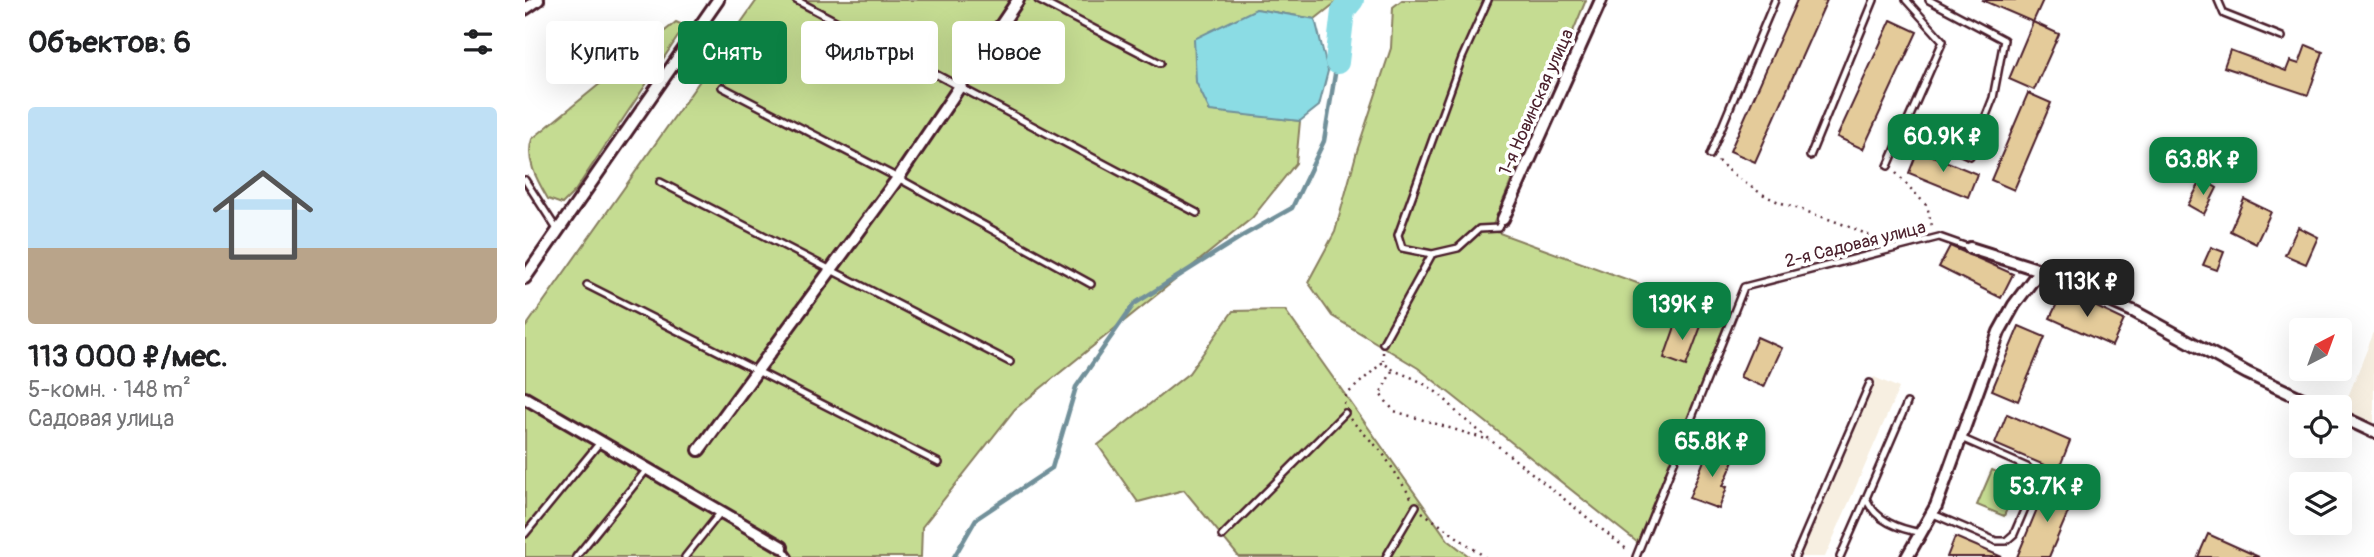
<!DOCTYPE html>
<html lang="ru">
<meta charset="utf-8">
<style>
:root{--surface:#fff;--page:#f2f2f2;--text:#202124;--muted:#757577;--accent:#0b8043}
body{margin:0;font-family:Pangolin,sans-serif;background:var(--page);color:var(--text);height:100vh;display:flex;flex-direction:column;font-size:26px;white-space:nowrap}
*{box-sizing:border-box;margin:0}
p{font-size:23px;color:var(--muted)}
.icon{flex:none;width:38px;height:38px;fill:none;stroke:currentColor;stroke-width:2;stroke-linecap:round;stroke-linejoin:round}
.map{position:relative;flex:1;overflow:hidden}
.panel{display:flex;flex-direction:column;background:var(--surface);width:525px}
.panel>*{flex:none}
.banner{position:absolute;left:21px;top:21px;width:665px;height:63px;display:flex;gap:14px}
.needle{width:46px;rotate:41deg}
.fabs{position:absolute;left:1764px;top:318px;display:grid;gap:14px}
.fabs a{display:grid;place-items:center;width:63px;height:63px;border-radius:7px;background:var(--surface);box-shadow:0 7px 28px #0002;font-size:35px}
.price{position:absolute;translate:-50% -60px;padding:0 16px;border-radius:14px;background:var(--accent);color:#fff;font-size:23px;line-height:46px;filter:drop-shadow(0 2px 4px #0008)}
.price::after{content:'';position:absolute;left:50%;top:42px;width:21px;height:16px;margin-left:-10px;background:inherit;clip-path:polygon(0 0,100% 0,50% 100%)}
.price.on{background:#222;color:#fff}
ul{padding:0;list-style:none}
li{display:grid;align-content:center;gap:14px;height:371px;padding:0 28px}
li span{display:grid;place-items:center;height:217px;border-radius:7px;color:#555}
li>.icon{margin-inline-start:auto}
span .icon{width:126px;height:126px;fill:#fffc;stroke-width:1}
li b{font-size:30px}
h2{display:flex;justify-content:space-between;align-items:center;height:84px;padding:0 28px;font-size:30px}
.pill{padding:0 24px;border-radius:7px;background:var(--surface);box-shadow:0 7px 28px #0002;font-size:24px;line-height:63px}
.pill.on{background:var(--accent);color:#fff}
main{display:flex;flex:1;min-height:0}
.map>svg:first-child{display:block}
</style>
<main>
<section class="panel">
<h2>Объектов: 6<svg class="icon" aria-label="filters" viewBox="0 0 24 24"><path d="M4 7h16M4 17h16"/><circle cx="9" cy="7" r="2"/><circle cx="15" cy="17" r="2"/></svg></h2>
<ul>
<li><span style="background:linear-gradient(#bfe0f5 65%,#b9a48a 0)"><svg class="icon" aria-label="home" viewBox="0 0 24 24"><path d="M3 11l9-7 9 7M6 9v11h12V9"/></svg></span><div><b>113 000 ₽/мес.</b><p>5-комн. · 148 m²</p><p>Садовая улица</p></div></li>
</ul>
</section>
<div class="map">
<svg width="1849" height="557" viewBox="0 0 1849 557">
<rect width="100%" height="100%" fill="#fff"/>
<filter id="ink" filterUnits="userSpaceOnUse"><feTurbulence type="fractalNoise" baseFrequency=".0143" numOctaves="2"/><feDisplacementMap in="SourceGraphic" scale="14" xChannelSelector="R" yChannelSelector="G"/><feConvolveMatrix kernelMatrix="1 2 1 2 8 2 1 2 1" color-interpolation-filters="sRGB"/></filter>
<g filter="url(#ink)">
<path fill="#f7efe1" d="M1849,332V425L1817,412Z
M1349,377L1374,388L1300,557H1271Z"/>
<path fill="#c5dc92" stroke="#887e5e" stroke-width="2" d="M232,0H814L790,19L731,9L684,110L775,121L771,163L727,218L490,409L397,527L396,557H0V328Z
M877,0H1061L966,230L1203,316L1113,543L893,368L807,316L783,282L810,232L832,151L866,48L868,7Z
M151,22L160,26L50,191L37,204L23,199C12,180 0,160 7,139Z
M760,310L923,540L945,557H714L659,490L613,502L573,445L664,373L708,311Z
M1467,470L1494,481L1479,516L1452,505Z"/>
<path fill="#8bdce4" stroke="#71909a" stroke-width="2" d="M731,9L790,19L803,71L794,106L775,121L685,111L671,82L669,39Z"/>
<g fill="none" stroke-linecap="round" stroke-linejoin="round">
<path stroke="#71909a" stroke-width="4.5" d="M429,557L451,519L527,468L551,387L609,304L719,235L767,208L799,141L812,62"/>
<path stroke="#8bdce4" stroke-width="24" d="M812,62L818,11L827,0"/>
</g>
<path fill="#e4cb9a" stroke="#4a1f2b" stroke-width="2" d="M1272,0H1302L1230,162L1205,151Z
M1457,0H1518L1508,22Z
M1366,20L1392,32L1338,149L1312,137Z
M1508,22L1534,34L1509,90L1484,79Z
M1781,45L1798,52L1783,95L1699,67L1705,50L1761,71L1765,61L1774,64Z
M1503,93L1526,103L1489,190L1466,180Z
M1393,150L1452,174L1443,197L1384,173Z
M1677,179L1692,188L1679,214L1663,205Z
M1719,199L1746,212L1731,244L1705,231Z
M1773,227L1793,237L1781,264L1760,255Z
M1425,246L1488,274L1476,298L1414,267Z
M1686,247L1699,252L1692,270L1678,265Z
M1538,291L1599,320L1587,346L1525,318Z
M1153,318L1176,326L1161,366L1139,358Z
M1494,326L1520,337L1493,401L1467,390Z
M1232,337L1257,348L1239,387L1215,377Z
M1482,414L1545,441L1533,471L1470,444Z
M1184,448L1210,458L1198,486L1202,487L1194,509L1164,498Z
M1522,485L1550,496L1524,557H1492Z
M1683,534L1734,557H1673Z
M1430,537L1477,557H1422Z"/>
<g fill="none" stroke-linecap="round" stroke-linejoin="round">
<g stroke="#4a1f2b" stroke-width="10">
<path id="service" d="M271,0L672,213
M513,0L635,63
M1693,0L1699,14L1757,37
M197,87L373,178L566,284
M1389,131L1445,156L1468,98L1479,40L1404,0
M1185,155L1250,0
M1285,156L1349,0
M1363,166L1418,41L1381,0
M0,180L33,231
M135,182L485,362
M907,254L877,248L873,235L937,58L963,0
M62,285L414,463
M858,343L907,254L933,248L954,229L973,228L978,219
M1382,403L1341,498C1350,521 1374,529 1397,533
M1408,514L1471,541H1481L1489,534L1511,482L1509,473L1502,467L1436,438
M0,534L76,441
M697,536L820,413
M257,547L264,557
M51,557L123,468
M160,557L195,513
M861,557L891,506
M1111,557L1219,287L1414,237L1445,248
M1270,557L1345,383
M1315,557L1341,498"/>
</g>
<g stroke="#4a1f2b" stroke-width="16">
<path id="minor" d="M0,9L13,0
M978,219L1076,0
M1445,248L1515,270L1610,312L1722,373L1797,408
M0,278L193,0
M0,398L257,547
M1815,416L1849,432
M174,450L373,178L493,0
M1382,557L1411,506L1474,332L1489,305L1515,270"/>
</g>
<path stroke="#4a1f2b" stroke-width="2.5" stroke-dasharray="2 5" stroke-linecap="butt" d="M1193,161C1211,177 1234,195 1257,203C1292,216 1325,224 1358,243
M1371,173L1402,206L1408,230
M858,352V362C867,371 876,373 888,378C906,387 921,398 933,414L1104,551
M867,371L855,394L869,411L964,440
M819,404L821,395L858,362
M825,419L857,452L887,499
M897,512L960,557"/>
<use href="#service" stroke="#fff" stroke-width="5"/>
<use href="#minor" stroke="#fff" stroke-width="10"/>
</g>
</g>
<g text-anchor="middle" stroke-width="7" stroke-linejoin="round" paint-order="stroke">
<g font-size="18" fill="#4a1f2b" stroke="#fff">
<text transform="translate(1011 102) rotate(-66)" y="6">1-я Новинская улица</text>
<text transform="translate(1330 244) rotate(-14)" y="6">2-я Садовая улица</text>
</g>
</g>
</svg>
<div class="fabs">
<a><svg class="needle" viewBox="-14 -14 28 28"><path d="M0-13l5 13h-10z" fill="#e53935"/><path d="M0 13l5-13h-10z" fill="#757577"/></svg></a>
<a><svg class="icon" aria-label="locate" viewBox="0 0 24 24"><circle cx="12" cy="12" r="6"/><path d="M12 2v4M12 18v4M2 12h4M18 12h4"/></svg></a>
<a><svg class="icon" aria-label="layers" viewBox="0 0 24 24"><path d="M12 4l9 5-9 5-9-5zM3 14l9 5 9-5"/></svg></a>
</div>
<b class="price" style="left:1418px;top:174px">60.9K ₽</b>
<b class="price" style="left:1678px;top:197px">63.8K ₽</b>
<b class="price on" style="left:1562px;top:319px">113K ₽</b>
<b class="price" style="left:1157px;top:342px">139K ₽</b>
<b class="price" style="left:1187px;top:479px">65.8K ₽</b>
<b class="price" style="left:1522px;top:524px">53.7K ₽</b>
<div class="banner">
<a class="pill">Купить</a>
<a class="pill on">Снять</a>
<a class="pill">Фильтры</a>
<a class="pill">Новое</a>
</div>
</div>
</main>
